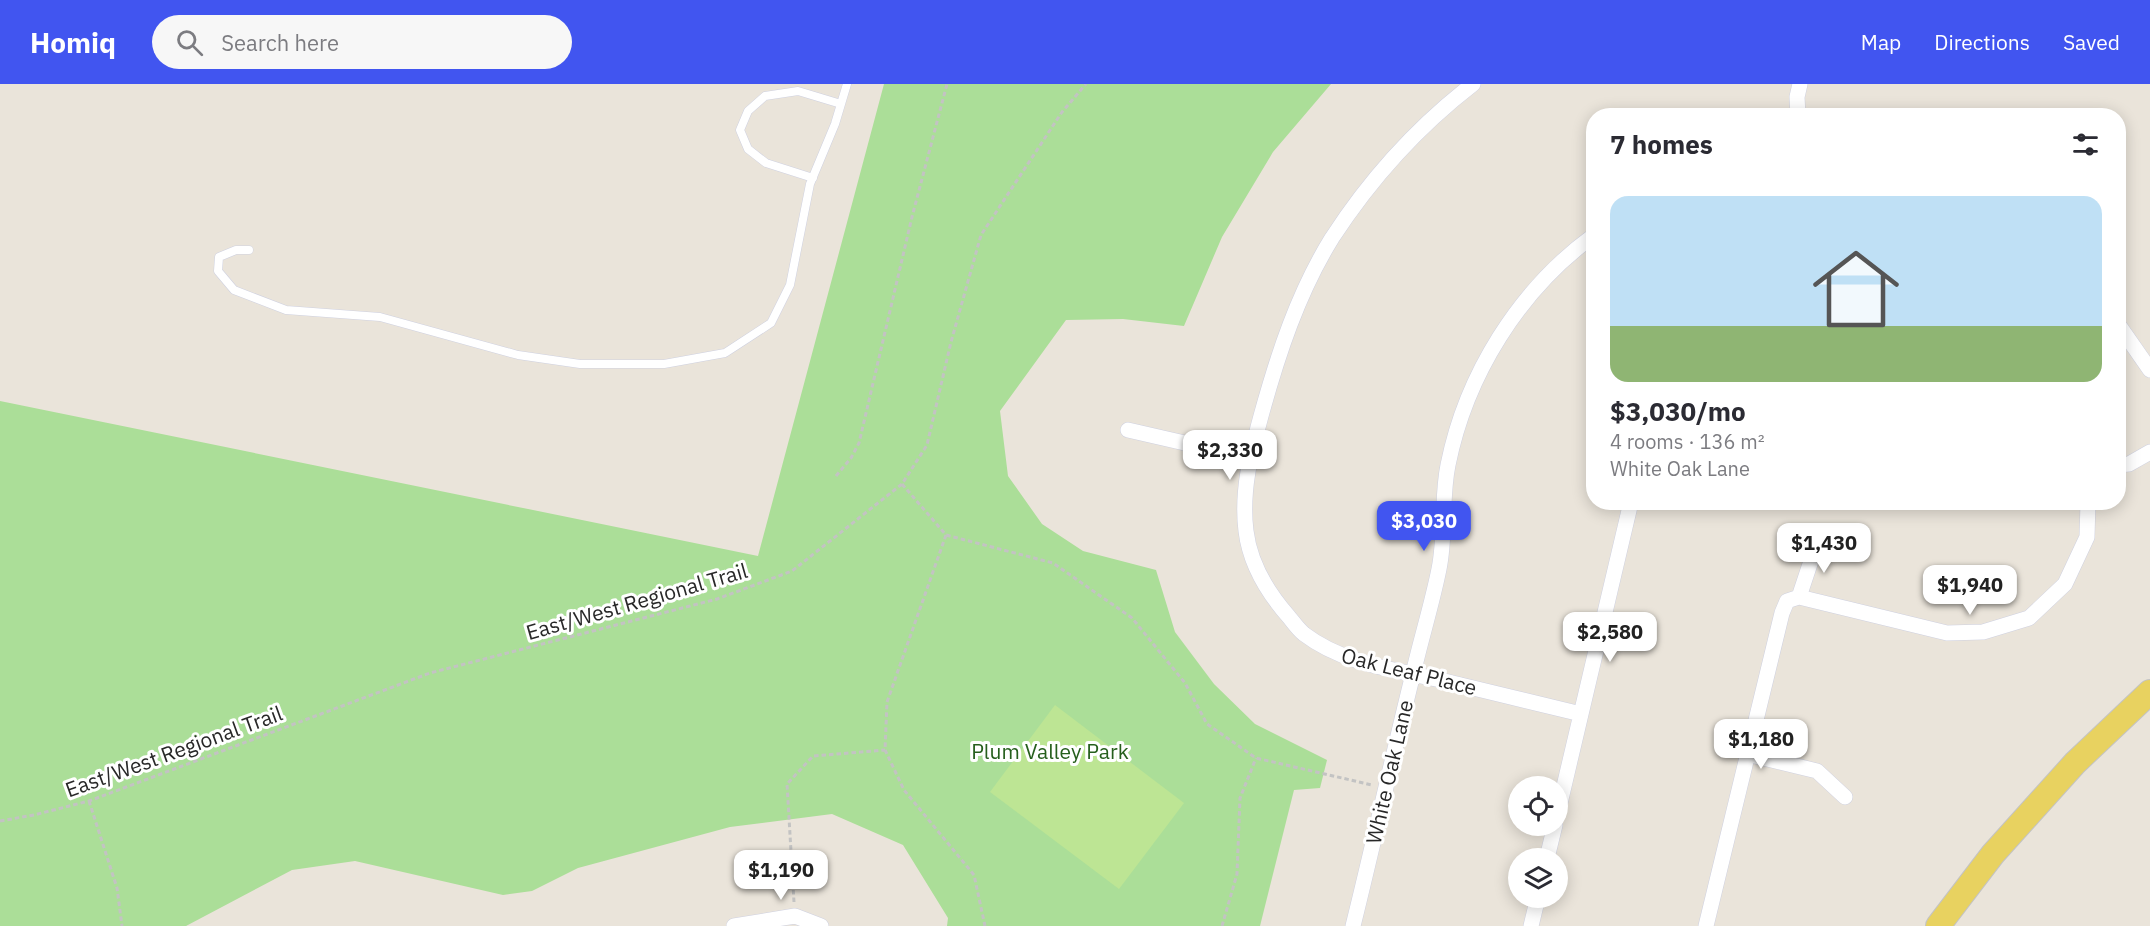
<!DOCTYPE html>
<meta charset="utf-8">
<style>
:root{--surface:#fff;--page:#f7f7f7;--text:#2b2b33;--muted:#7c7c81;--line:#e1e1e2;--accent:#4155f0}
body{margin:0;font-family:"IBM Plex Sans",sans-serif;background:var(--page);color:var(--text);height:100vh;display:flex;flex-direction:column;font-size:22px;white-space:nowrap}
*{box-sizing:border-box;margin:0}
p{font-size:20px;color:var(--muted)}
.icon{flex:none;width:33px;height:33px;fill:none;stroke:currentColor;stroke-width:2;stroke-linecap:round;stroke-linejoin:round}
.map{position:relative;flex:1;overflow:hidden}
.drawer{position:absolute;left:1586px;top:24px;width:540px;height:402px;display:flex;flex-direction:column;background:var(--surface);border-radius:24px;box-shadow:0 3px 15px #0003}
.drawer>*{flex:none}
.controls{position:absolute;left:1508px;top:692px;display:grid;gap:12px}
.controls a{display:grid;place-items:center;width:60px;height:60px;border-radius:50%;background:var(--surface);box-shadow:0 3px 15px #0003;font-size:30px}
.price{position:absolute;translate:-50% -51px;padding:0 14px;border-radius:12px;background:#fff;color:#222;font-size:20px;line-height:39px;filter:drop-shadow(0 2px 3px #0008)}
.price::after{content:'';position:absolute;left:50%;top:36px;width:18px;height:14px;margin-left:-9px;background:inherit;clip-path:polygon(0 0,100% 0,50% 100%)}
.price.current{background:var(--accent);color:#fff}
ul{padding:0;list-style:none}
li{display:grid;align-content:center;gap:12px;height:318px;padding:0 24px}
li+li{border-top:2px solid var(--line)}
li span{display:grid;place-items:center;height:186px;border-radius:18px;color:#555}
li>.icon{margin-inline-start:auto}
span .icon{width:108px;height:108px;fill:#fffc;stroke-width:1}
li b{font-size:26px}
h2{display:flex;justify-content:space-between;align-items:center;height:72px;padding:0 24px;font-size:26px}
header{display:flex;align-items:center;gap:36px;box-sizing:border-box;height:84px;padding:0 30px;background:var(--accent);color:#fff}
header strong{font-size:28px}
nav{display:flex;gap:33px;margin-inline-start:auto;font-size:21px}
.search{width:420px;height:54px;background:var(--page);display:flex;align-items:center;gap:15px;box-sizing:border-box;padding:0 21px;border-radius:33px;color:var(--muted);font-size:22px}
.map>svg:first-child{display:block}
</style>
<header>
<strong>Homiq</strong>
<div class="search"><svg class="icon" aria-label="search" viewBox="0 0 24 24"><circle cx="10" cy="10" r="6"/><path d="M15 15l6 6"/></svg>Search here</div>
<nav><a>Map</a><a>Directions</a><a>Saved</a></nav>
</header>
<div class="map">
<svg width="2150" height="842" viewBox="0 0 2150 842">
<rect width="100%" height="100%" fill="#eae4da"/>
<path fill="#abde98" d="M884,0H1331L1273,68L1222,153L1184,242L1123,235L1066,236L1000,327L1008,392L1042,440L1083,467L1156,486L1175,548L1214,600L1255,640L1327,676L1320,704L1294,706L1260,842H947L948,834L903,761L832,730L730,743L578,784L532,807L503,811L355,777L292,786L186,842H0V317L758,472Z"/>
<path fill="#bde594" d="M1055,621L1184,719L1119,805L990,708Z"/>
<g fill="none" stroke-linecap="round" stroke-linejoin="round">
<g stroke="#cfd1e0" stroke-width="9">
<path id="lane" d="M813,94L766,79L748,65L740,46L748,27L765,12L798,7L841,20
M249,166H236L219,173L218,187L234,206L286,226L380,233L518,271L580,280H664L725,269L771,239L790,201L810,100L835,40L847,0"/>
</g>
<g stroke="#cfd1e0" stroke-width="16">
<path id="street" d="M1473,0C1416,44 1371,94 1332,154C1298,209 1278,270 1261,332C1251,369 1241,407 1246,447C1250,480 1267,508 1289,533C1294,539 1298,545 1304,550C1342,579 1391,585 1436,595C1484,607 1533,618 1581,630
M1798,32L1797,13L1800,0
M2118,240L2150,286
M1128,346L1250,374
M2118,381L2129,380L2150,368
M1799,513L1947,549L1983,548L2029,534L2065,500L2087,453L2088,418
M1799,513L1818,456
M1747,670L1817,687L1845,713
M1557,732L1631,418
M1547,774L1555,741
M734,842L795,832L821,842
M1353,842C1374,758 1392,674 1413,590C1421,555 1432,520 1439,485C1446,451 1441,415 1448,381C1466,291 1519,206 1593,152
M1531,842L1538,813
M1706,842L1782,529L1787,517L1799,513"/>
</g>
<g stroke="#c3c3c3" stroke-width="26">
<path id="primary" d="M1938,842L1993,770L2075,679L2150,608"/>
</g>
<path stroke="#c3c3c3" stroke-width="3" stroke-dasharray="4.5 3" stroke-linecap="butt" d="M836,392L851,374L859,359L912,133L947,0
M902,400L946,451L1053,479L1132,534L1185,599L1207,640L1256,674L1372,701
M946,451L887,618L885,666L904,706L974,791L985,842
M89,717L117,804L122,842
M0,737L34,731L89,717L430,589L717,515L792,487L902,400L927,361L951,258L981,151L1062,28L1086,0
M794,818L787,700L813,672L885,666
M1222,842L1237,790L1240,714L1256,674"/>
<use href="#lane" stroke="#fff" stroke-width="8"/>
<use href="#street" stroke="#fff" stroke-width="15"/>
<use href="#primary" stroke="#e8d260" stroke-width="24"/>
</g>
<g text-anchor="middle" stroke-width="6" stroke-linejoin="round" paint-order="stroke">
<g font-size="21" fill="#282828" stroke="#fff">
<text transform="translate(637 518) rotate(-16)" y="7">East/West Regional Trail</text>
<text transform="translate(1409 588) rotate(14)" y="7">Oak Leaf Place</text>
<text transform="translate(174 668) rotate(-20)" y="7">East/West Regional Trail</text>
<text transform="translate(1390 688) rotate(-77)" y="7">White Oak Lane</text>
</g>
<g font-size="21" fill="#265f1d" stroke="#fff">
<text x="1050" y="675">Plum Valley Park</text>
</g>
</g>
</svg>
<div class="controls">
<a><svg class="icon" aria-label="locate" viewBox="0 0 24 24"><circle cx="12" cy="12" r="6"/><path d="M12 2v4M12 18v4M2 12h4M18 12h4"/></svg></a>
<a><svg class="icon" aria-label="layers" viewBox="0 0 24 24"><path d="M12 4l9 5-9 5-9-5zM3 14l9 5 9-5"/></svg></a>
</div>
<b class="price" style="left:1230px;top:397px">$2,330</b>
<b class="price current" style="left:1424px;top:468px">$3,030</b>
<b class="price" style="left:1824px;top:490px">$1,430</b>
<b class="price" style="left:1970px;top:532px">$1,940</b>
<b class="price" style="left:1610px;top:579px">$2,580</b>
<b class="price" style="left:1761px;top:686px">$1,180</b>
<b class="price" style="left:781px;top:817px">$1,190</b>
<section class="drawer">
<h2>7 homes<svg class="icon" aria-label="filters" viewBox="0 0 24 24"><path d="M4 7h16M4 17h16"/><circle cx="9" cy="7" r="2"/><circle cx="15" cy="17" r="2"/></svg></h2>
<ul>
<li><span style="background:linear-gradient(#bfe0f5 70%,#8fb573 0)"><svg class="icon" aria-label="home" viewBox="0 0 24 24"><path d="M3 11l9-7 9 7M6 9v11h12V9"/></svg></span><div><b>$3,030/mo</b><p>4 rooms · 136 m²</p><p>White Oak Lane</p></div></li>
</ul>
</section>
</div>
